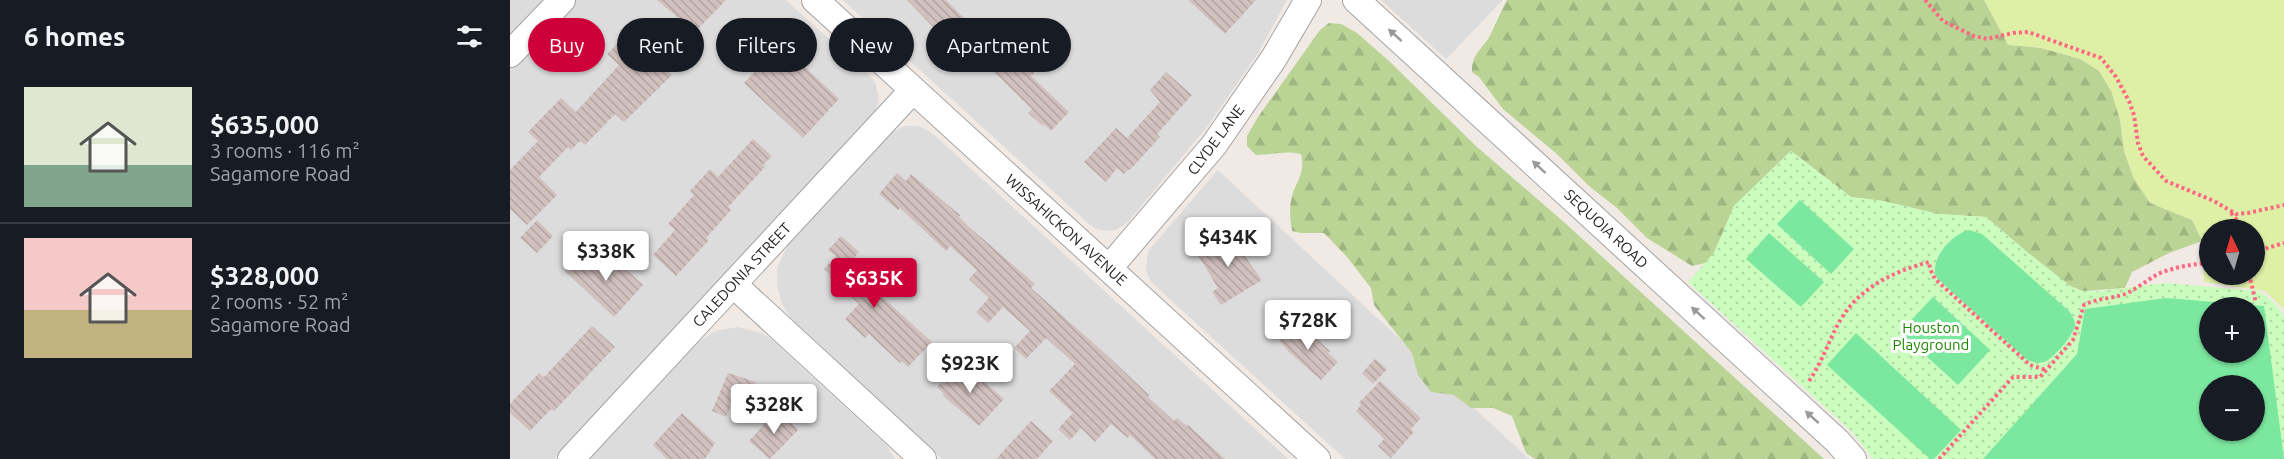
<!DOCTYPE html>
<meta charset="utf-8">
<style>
:root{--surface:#171b24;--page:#242831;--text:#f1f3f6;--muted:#9ea1a6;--line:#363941;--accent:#ce003a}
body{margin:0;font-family:Ubuntu,sans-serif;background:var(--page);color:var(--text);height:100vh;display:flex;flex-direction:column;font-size:22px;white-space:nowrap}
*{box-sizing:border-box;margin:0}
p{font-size:20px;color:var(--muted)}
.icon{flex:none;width:33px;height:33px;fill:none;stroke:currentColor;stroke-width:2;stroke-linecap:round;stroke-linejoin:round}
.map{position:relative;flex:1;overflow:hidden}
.details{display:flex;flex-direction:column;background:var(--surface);width:510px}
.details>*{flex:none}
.guide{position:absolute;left:18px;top:18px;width:570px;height:54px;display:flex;gap:12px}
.needle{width:39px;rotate:355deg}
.fabs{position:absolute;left:1689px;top:219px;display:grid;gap:12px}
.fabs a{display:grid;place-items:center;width:66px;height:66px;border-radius:50%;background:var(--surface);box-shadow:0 2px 4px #0004;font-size:30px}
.price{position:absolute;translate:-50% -51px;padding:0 14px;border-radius:6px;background:#fff;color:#222;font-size:20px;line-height:39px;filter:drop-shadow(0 2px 3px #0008)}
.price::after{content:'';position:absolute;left:50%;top:36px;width:18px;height:14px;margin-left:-9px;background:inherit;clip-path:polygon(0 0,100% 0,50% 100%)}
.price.on{background:var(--accent);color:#fff}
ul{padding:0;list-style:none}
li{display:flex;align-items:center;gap:18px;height:150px;padding:0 24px}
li+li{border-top:2px solid var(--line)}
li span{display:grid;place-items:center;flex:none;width:168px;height:120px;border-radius:0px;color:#555}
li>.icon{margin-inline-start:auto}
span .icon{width:72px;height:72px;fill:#fffc;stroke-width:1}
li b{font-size:26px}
h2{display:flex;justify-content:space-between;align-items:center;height:72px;padding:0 24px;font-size:26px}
.pill{padding:0 21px;border-radius:27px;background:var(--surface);box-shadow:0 2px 4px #0004;font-size:21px;line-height:54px}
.pill.on{background:var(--accent);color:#fff}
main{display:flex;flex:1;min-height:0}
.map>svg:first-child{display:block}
</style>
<main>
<section class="details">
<h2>6 homes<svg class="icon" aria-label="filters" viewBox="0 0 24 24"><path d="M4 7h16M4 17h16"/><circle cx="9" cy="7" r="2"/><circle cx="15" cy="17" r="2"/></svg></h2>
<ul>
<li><span style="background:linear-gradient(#dfe7d0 65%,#7fa58c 0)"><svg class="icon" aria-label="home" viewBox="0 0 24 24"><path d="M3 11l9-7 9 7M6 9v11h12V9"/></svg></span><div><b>$635,000</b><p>3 rooms · 116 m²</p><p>Sagamore Road</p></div></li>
<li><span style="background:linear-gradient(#f6c9c9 60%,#c2b280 0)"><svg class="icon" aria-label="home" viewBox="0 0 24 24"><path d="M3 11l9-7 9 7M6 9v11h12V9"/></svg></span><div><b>$328,000</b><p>2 rooms · 52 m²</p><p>Sagamore Road</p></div></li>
</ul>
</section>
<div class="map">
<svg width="1774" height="459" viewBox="0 0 1774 459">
<defs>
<pattern id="forest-firs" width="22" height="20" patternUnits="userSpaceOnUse" patternTransform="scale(1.5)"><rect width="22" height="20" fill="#b9d495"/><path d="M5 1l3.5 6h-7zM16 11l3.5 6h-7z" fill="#9fb680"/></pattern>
<pattern id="park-dots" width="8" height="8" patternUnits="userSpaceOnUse" patternTransform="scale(1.5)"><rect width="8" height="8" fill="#cbfebe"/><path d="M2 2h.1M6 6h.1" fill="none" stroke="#aed9a3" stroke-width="1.8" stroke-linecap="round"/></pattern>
<pattern id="building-back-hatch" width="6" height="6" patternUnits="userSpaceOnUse" patternTransform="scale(1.5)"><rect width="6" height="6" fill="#d1c0bd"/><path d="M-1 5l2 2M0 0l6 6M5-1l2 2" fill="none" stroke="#b3a5a2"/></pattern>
</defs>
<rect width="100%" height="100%" fill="#f1e9e4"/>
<path fill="#dddcdc" d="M0,0H41L0,43Z
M66,0H276L361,77L366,84L369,100L365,113L44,459H0V68Z
M333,0H777L747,55L696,128L617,223L606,230L599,231L586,229L580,225Z
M871,0H993L936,59Z
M394,126H409L422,133L778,459H432L281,318L272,304L267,286V268L279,243L383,132Z
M708,170L1019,459H835L641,282L636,270L638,251Z
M228,327L251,333L261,339L377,446L385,459H78L185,344L205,331Z"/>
<path fill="#deefa6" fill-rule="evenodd" d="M1474,0H1774V309L1755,291L1694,282L1692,241L1682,220L1640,203L1623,177L1614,151L1610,120L1601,91L1589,71L1570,59L1531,48L1498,45ZM1700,230H1744V274H1700Z"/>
<path fill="url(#forest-firs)" d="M997,0H1474L1498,45L1531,48L1570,59L1589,71L1601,91L1610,120L1614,151L1623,177L1640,203L1682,220L1692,241L1659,253L1622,272L1615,288L1573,291L1560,286L1517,252L1476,217L1428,214L1373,201L1341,197L1281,151L1224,206L1204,253L1195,263L1182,266L1137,238L1107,208L1079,186L1048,155L993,109L969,77L962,72C961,56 970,51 978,39C985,27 990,12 997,0Z
M819,23L831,24L847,33L879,61L967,147L1055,223L1314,459H1025L1016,453L1002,416L983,408H961L944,395L921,392L908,375L902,353L864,305L861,288L837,257L814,233H791L782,231C780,219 779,208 782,196C786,181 796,173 791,154C776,150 762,155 746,155L737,146V136L748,117L810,30Z"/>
<path fill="url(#park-dots)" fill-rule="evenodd" d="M1281,151L1341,197L1373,201L1428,214L1476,217L1517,252L1560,286L1572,291H1589L1655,283L1748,291C1759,298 1769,305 1774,317V459H1363L1342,432L1178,282L1204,253L1224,206ZM1700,308H1744V352H1700ZM1700,386H1744V430H1700Z"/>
<path fill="#7be79f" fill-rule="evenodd" d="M1290,200L1344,249L1321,274L1267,224Z
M1459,230L1472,234L1559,311C1562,315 1564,319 1565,324C1565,334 1543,359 1534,362C1528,364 1521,362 1516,359L1427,278C1418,260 1442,234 1459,230Z
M1259,233L1314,282L1291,307L1236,259Z
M1423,297L1480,350L1448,385L1390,332Z
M1656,298L1754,306L1774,459H1473L1567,354L1575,309ZM1700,308H1744V352H1700ZM1700,386H1744V430H1700Z
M1346,333L1451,430L1424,459H1420L1317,365Z"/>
<path fill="url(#building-back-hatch)" d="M147,0H216L185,32Z
M397,0H436L459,23L464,18L524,73L521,76L559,112L541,131L534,124L533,126L518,113L522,109L468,56L458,48L456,50L427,22L423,27Z
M678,0H746L715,34Z
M114,37L128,51L132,46L162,75L114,122L105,114L75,145L70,141L61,150L58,147L29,177L47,195L17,225L0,209V170L28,141L18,132L51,98L66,112L109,65L97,54Z
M271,44L329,99L293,138L234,83Z
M656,72L682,95L647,134L650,137L620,170L619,169L614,174L607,168L596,182L574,162L606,128L617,138L650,102L640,90Z
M243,139L262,156L253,165L255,167L218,207L221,210L196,238L199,240L166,276L143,255L165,230L158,224L184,195L180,191L200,169L208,177Z
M387,173L396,181L401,174L450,215L449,217L458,226L525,284L521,288L599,357L639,395L638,397L664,421L667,418L677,426L678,425L715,459H645L620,435L618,438L601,424L585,442L571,428L560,440L548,429L563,413L539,391L565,364L536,338L516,359L504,348L520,331L493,307L478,323L466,312L479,298L459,279L467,270L440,246L436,251L390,208L388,210L369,194Z
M27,220L43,236L27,253L10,238Z
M717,231L752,280L711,305L702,292L708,288L686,252Z
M331,236L349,252L342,260L353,270L348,275L422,342L398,367L392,361L390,363L359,334L355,338L335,319L349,304L319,277L321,275L314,269L326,256L318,250Z
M97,252L133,285L104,317L55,271L69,256L82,268Z
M785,322L794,331L796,329L820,351L818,353L828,362L811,380L779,352L769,340Z
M82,326L105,347L44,411L41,409L20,431L0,413V404L29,373L34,377Z
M865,359L877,369L863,384L852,373Z
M451,361L494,399L469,426L432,395L434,394L427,387Z
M218,373L246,382L235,407L223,402L216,417L202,411Z
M870,381L911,418L901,429L904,432L881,458L868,446L874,439L846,411L851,405L849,403Z
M268,409L288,430L260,459L239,441Z
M172,413L205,443L195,459H157L143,445Z
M521,421L543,441L527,459H486Z"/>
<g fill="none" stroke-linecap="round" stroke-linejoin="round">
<g stroke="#a3a3a3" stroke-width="28">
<path id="minor" d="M305,0L807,459
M846,0L1327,441L1343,459
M0,54L52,0
M599,268L704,145L764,58L798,0
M224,285L413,459
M61,459L403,90"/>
</g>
<path stroke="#ff6782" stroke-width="4" stroke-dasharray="3 3" stroke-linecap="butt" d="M1415,0L1433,21L1464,36L1477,39L1503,33L1518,32L1591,58L1606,77L1619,101L1624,115L1628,143L1633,156L1656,181L1704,201L1726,214L1738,213L1774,205
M1721,213L1727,220L1729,230
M1744,252L1774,243
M1739,274L1746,303
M1299,381C1313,361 1319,339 1331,319C1350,287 1385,271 1419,262L1420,269L1425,279L1520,365L1536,370
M1429,459L1503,377H1530L1563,340L1574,305C1587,298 1602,299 1615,294C1627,289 1637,280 1648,274C1664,267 1683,264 1700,263"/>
<use href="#minor" stroke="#fff" stroke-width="26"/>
</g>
<defs><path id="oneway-solid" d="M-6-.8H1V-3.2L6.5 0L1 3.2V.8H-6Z" transform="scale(1.5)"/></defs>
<g fill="#9a9a9a">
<use href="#oneway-solid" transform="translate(885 35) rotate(-138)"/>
<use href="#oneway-solid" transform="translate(1029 167) rotate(-137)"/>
<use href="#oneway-solid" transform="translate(1188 313) rotate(-138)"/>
<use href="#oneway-solid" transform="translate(1302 417) rotate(-138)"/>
</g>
<g text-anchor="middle" stroke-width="6" stroke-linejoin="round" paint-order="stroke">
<g font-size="15" fill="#1f1f1f" stroke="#fff">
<text transform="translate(706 140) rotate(-53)" y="5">CLYDE LANE</text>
<text transform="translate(1096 229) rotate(43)" y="5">SEQUOIA ROAD</text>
<text transform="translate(556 230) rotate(42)" y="5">WISSAHICKON AVENUE</text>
<text transform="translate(232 275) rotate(-47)" y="5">CALEDONIA STREET</text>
</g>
<g font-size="15" fill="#1c8901" stroke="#fff">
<text x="1421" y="333">Houston<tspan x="1421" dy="17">Playground</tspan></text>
</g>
</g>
</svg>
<div class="fabs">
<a><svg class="needle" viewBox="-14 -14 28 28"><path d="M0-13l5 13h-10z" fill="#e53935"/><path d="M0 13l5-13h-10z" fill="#9ea1a6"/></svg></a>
<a>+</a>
<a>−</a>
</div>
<b class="price" style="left:718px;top:268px">$434K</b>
<b class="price" style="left:96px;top:282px">$338K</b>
<b class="price on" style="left:364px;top:309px">$635K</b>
<b class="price" style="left:798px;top:351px">$728K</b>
<b class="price" style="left:460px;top:394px">$923K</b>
<b class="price" style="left:264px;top:435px">$328K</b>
<div class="guide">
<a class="pill on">Buy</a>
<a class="pill">Rent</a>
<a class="pill">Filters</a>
<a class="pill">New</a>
<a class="pill">Apartment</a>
</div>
</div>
</main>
